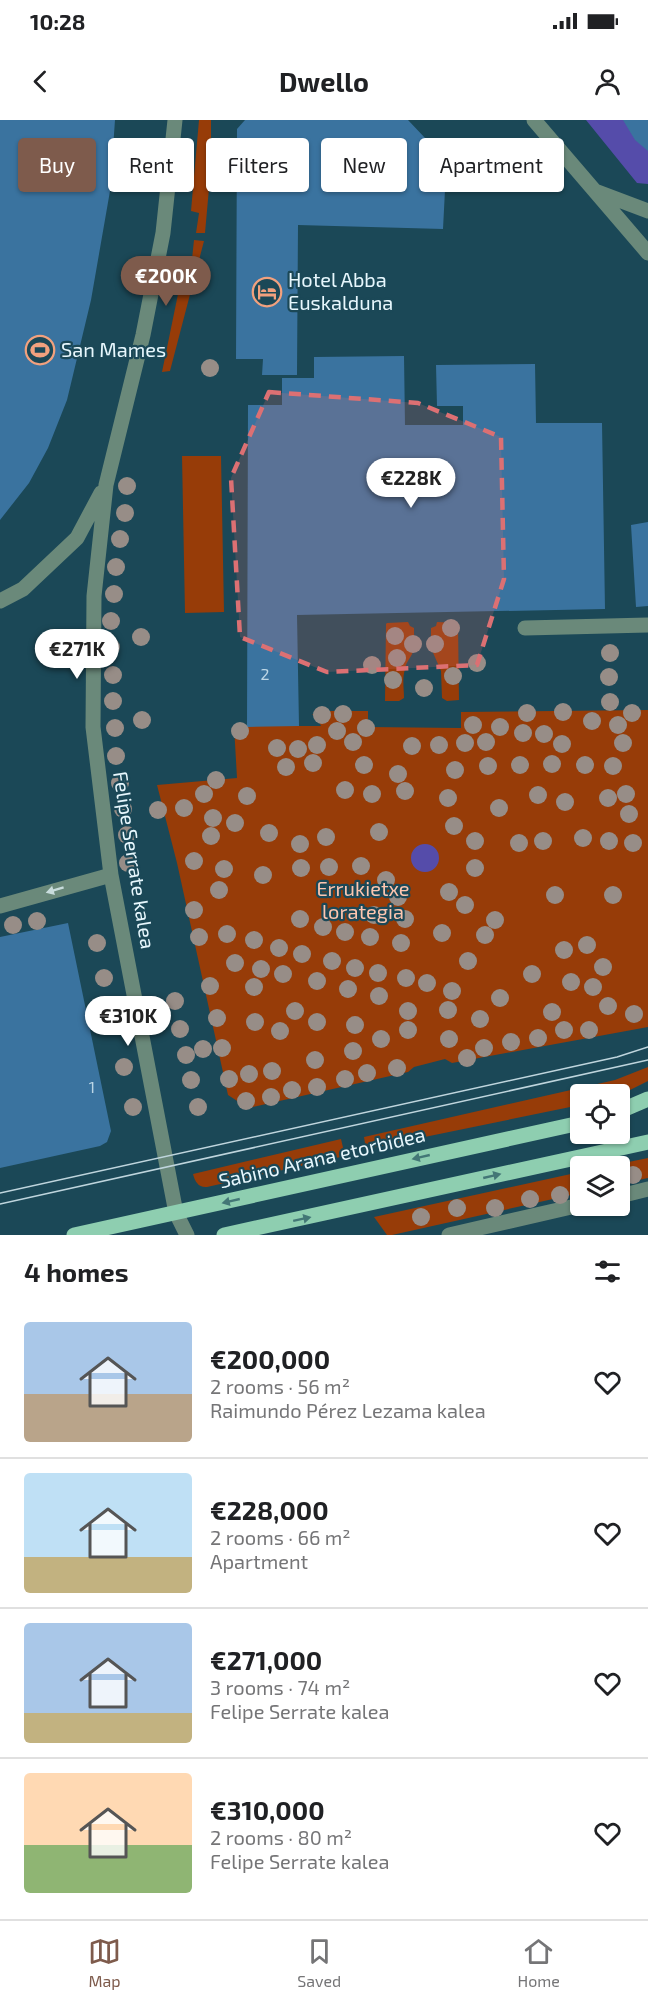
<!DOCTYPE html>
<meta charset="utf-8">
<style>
:root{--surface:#fff;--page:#f6f6f6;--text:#202124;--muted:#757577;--line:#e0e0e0;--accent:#7e5b4c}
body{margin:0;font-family:"Exo 2",sans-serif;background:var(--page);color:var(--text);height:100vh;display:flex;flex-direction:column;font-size:22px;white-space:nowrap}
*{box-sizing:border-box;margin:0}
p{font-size:20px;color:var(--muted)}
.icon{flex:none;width:33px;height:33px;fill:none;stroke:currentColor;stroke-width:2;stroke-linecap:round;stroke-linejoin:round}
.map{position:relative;height:1115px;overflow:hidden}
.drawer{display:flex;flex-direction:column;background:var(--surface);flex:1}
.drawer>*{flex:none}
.top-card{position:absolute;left:18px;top:18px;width:612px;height:54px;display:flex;gap:12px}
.tools{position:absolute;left:570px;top:964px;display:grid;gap:12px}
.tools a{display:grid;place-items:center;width:60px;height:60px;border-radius:6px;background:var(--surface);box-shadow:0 2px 4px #0004;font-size:30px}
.price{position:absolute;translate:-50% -51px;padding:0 14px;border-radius:21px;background:#fff;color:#222;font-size:20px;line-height:39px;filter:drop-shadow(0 2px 3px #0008)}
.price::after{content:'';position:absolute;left:50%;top:36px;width:18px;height:14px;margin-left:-9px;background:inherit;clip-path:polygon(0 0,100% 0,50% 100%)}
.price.current{background:var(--accent);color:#fff}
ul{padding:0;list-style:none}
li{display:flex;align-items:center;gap:18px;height:150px;padding:0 24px}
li+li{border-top:2px solid var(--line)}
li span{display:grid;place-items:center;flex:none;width:168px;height:120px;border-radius:6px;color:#555}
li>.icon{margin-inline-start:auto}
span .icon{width:72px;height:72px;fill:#fffc;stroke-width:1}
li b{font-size:26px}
h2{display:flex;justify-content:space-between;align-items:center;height:72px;padding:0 24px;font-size:26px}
.chip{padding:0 21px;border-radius:6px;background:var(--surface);box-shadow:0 2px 4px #0004;font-size:21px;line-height:54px}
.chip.current{background:var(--accent);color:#fff}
.status{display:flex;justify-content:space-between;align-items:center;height:42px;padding:0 30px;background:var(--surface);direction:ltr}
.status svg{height:16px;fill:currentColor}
header{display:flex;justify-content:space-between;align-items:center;height:78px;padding:0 24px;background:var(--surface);font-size:27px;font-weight:700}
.tabs{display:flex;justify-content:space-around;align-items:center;height:84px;border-top:2px solid var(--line);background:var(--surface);font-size:16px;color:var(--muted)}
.tabs a{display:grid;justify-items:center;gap:3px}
.tabs .current{color:var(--accent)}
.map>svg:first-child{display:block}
</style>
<div class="status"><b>10:28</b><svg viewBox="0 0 49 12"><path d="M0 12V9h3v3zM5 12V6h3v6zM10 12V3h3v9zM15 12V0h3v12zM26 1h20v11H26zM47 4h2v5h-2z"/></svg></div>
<header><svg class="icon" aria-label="back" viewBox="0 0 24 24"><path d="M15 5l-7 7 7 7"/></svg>Dwello<svg class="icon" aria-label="person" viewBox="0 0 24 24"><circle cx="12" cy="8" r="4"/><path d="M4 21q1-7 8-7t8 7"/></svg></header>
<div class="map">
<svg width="648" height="1115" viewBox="0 0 648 1115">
<rect width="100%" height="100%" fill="#1b4857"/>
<path fill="#973c08" d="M199,0H211V46L205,113H196L199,93L191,91Z
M194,120L204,121L170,251L162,252L185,140L192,139Z
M182,336H221L224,492L185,493Z
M408,502L410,506L414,508C414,517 415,530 411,536C408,541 406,543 405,549C402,559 404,568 404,578L399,581H385L386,504L387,503Z
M437,502L458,503L459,580L447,581L442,578L441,551L431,528V508L436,506Z
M648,590V907L452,943L445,939L414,947L408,952L248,988L228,975L177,743L157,665L237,658L234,606H321L317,598L312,594H318V591H368V607L461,608V592Z
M648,947V961L620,975H580V985L366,1029L364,1017L615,960Z
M341,1019L345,1036L207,1067C199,1068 195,1062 193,1054Z
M648,1038V1058L620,1064V1047H604Z
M580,1052V1073L392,1115H387L374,1097Z"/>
<path fill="#554caa" d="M586,0H648V64L637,63Z
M411 738a14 14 0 1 1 28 0a14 14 0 1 1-28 0Z"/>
<path fill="#3a739f" d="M0,0H115L110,71L91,180L67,280L48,328L29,363L0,400Z
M245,0H408L461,56L445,70L443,109L298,105L297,255H262L263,239H236L237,9Z
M623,0H648V31L635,20Z
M404,236L405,305H463V286H437L436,245L535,244L536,303H602L605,489L297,495L299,606L247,607L248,285H282V258H314V237Z
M648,402V486L636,487L631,405Z
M68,803L111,1011L107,1022L100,1026L0,1048V817Z"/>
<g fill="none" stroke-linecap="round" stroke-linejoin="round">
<path stroke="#6a897a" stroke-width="15" d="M175,0L163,113L143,215L106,365L94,476L93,607L111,755L176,1093L187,1115
M534,0L648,133
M595,71L648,91
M0,481L23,469L77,418L101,373
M525,508L648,505
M0,786L111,755
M620,1076L648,1069
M449,1115L580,1085"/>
<path stroke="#8eceb0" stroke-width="15" d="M620,991L648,979
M74,1115L580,1003
M224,1115L648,1022"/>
<path stroke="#bfd5dd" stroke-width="1.5" d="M0,1073L617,937L648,927
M0,1084L648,940"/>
</g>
<g fill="#978d87">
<circle cx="210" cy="248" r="9"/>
<circle cx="127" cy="366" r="9"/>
<circle cx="125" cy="393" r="9"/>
<circle cx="120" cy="419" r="9"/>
<circle cx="116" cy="447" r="9"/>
<circle cx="114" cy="474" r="9"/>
<circle cx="111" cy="501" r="9"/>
<circle cx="451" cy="508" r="9"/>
<circle cx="395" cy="516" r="9"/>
<circle cx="141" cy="517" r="9"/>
<circle cx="413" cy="524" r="9"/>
<circle cx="435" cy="524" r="9"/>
<circle cx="111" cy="527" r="9"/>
<circle cx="610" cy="533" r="9"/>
<circle cx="397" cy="538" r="9"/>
<circle cx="477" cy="543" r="9"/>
<circle cx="372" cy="545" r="9"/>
<circle cx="113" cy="555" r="9"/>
<circle cx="453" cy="556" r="9"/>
<circle cx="609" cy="557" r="9"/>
<circle cx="393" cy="560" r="9"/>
<circle cx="424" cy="568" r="9"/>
<circle cx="113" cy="581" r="9"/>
<circle cx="610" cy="582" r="9"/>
<circle cx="563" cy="592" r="9"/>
<circle cx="527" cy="593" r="9"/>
<circle cx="632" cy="593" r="9"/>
<circle cx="343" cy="594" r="9"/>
<circle cx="322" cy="595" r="9"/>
<circle cx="142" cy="600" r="9"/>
<circle cx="592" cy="601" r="9"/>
<circle cx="473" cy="605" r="9"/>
<circle cx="618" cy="605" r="9"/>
<circle cx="500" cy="607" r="9"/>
<circle cx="115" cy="608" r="9"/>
<circle cx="366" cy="608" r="9"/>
<circle cx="240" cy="611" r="9"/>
<circle cx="337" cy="611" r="9"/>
<circle cx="523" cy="613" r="9"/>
<circle cx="544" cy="614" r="9"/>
<circle cx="353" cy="622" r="9"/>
<circle cx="486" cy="622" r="9"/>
<circle cx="465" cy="623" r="9"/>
<circle cx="623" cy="623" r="9"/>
<circle cx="562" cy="624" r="9"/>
<circle cx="317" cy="625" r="9"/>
<circle cx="439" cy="625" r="9"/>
<circle cx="412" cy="626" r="9"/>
<circle cx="277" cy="628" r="9"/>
<circle cx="298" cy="629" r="9"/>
<circle cx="116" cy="636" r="9"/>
<circle cx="313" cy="643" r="9"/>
<circle cx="552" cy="644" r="9"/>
<circle cx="364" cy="645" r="9"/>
<circle cx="520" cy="645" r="9"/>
<circle cx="585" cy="645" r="9"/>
<circle cx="488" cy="646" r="9"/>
<circle cx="613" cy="646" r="9"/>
<circle cx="286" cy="647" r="9"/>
<circle cx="455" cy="650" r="9"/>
<circle cx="398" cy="654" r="9"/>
<circle cx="216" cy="660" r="9"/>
<circle cx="120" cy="663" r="9"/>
<circle cx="345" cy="670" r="9"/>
<circle cx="405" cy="671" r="9"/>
<circle cx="204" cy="674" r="9"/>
<circle cx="372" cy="674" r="9"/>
<circle cx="626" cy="674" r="9"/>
<circle cx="538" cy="675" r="9"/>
<circle cx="247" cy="676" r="9"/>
<circle cx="448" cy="678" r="9"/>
<circle cx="608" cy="678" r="9"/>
<circle cx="565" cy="682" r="9"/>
<circle cx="184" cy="688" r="9"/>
<circle cx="499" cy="688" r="9"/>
<circle cx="123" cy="689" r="9"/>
<circle cx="158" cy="690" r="9"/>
<circle cx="629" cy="694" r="9"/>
<circle cx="213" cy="698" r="9"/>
<circle cx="235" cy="703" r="9"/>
<circle cx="454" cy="706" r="9"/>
<circle cx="379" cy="712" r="9"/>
<circle cx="269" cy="713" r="9"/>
<circle cx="127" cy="715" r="9"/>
<circle cx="211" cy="716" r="9"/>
<circle cx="326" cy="717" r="9"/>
<circle cx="583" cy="718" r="9"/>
<circle cx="475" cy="721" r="9"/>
<circle cx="543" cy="721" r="9"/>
<circle cx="609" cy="721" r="9"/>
<circle cx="519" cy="723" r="9"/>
<circle cx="633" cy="723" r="9"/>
<circle cx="300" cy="724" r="9"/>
<circle cx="194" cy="741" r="9"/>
<circle cx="128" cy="743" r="9"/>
<circle cx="361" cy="746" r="9"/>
<circle cx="329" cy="747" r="9"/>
<circle cx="301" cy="748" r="9"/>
<circle cx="475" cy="748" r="9"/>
<circle cx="224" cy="749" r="9"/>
<circle cx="263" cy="755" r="9"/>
<circle cx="386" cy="760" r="9"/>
<circle cx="219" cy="770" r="9"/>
<circle cx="449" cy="772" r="9"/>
<circle cx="555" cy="775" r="9"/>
<circle cx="613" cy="775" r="9"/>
<circle cx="398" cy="777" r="9"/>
<circle cx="465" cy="785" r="9"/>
<circle cx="194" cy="790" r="9"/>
<circle cx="374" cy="795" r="9"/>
<circle cx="300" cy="799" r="9"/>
<circle cx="405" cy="799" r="9"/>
<circle cx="495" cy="800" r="9"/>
<circle cx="37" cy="801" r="9"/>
<circle cx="13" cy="805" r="9"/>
<circle cx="323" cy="807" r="9"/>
<circle cx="345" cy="812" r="9"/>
<circle cx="442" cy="813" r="9"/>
<circle cx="227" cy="814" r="9"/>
<circle cx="485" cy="815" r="9"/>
<circle cx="199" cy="817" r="9"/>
<circle cx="370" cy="817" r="9"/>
<circle cx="254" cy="820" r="9"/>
<circle cx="97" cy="823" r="9"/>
<circle cx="401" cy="823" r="9"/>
<circle cx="587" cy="825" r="9"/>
<circle cx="279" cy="828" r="9"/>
<circle cx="564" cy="830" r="9"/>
<circle cx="302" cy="834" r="9"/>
<circle cx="332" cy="841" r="9"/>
<circle cx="468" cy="841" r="9"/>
<circle cx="235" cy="843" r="9"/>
<circle cx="603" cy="847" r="9"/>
<circle cx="355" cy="848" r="9"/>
<circle cx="261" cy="849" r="9"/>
<circle cx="378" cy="853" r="9"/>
<circle cx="283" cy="854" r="9"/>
<circle cx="532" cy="854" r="9"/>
<circle cx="104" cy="858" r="9"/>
<circle cx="406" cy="858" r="9"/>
<circle cx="317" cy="861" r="9"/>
<circle cx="571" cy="862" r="9"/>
<circle cx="427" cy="863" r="9"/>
<circle cx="210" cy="866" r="9"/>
<circle cx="254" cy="867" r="9"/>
<circle cx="593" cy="867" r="9"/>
<circle cx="348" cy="869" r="9"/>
<circle cx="452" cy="871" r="9"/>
<circle cx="379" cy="876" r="9"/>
<circle cx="500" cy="878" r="9"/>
<circle cx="175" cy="881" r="9"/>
<circle cx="608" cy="886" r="9"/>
<circle cx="448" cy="890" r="9"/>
<circle cx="295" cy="891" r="9"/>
<circle cx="408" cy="891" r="9"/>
<circle cx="552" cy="892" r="9"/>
<circle cx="634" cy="894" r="9"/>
<circle cx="217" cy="898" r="9"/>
<circle cx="480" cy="899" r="9"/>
<circle cx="255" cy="902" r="9"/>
<circle cx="317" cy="902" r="9"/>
<circle cx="113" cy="905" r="9"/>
<circle cx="355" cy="905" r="9"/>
<circle cx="180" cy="909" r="9"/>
<circle cx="408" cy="910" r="9"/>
<circle cx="564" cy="910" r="9"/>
<circle cx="589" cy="910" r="9"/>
<circle cx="280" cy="911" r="9"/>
<circle cx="538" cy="918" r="9"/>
<circle cx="381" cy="919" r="9"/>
<circle cx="449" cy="919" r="9"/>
<circle cx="511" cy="922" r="9"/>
<circle cx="222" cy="928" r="9"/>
<circle cx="484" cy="928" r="9"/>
<circle cx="203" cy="929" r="9"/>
<circle cx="353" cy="931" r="9"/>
<circle cx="186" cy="935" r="9"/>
<circle cx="467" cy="938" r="9"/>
<circle cx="315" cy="940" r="9"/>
<circle cx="124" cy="947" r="9"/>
<circle cx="397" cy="948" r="9"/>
<circle cx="272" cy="951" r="9"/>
<circle cx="367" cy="953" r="9"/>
<circle cx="249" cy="954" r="9"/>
<circle cx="229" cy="959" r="9"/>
<circle cx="345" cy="959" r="9"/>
<circle cx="191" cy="960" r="9"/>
<circle cx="317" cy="967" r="9"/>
<circle cx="292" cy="970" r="9"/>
<circle cx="271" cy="977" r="9"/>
<circle cx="246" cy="981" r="9"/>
<circle cx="133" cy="987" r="9"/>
<circle cx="198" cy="987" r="9"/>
<circle cx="633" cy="1055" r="9"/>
<circle cx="560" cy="1075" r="9"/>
<circle cx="530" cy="1079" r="9"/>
<circle cx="457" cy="1088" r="9"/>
<circle cx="495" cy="1088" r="9"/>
<circle cx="421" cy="1097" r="9"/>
</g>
<defs><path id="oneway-solid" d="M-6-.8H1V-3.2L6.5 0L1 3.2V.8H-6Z" transform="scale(1.5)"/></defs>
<use fill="#c8dcdc" href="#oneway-solid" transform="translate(55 770) rotate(163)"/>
<g fill="#437776">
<use href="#oneway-solid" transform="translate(421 1037) rotate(167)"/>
<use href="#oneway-solid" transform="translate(492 1056) rotate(-13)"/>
<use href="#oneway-solid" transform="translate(231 1081) rotate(167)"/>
<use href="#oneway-solid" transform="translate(302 1099) rotate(-12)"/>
</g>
<path fill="#dc7073" fill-opacity="0.2" stroke="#dc7073" stroke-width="4.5" stroke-dasharray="12 8" stroke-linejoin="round" d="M269,272L418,283L501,317L504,459L477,545L327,552L240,517L231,358Z"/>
<defs>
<g id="hotel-ring" transform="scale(1.5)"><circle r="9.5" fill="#1b4857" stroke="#f2a17e" stroke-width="1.5"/><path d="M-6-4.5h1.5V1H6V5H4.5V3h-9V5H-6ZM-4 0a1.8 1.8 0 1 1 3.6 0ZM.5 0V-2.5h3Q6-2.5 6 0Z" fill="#f2a17e"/></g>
<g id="stadium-ring" transform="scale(1.5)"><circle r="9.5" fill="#1b4857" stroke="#f2a17e" stroke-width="1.5"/><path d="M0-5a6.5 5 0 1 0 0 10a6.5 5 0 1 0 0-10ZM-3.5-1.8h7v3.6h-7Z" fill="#f2a17e"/></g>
</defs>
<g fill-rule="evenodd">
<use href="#hotel-ring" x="267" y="172"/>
<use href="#stadium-ring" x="40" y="230"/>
</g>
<g text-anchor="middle" stroke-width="4.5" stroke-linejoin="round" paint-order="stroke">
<g font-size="16" fill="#bcd6e6">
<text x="265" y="560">2</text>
<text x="92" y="973">1</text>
</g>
<g font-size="20" fill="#e7f7fd" stroke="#1b4857" text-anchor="start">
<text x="288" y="167">Hotel Abba<tspan x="288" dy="23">Euskalduna</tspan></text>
<text x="61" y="237">San Mames</text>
</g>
<g font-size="20" fill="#e7f7fd" stroke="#1b4857">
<text transform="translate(134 740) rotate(81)" y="7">Felipe Serrate kalea</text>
<text transform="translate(322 1038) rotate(-13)" y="7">Sabino Arana etorbidea</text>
</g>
<g font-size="20" fill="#fdc6af" stroke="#1b4857">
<text x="363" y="776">Errukietxe<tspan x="363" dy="23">lorategia</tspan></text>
</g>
</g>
</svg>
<div class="tools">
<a><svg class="icon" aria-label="locate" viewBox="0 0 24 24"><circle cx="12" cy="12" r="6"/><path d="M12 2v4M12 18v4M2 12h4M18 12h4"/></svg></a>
<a><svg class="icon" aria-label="layers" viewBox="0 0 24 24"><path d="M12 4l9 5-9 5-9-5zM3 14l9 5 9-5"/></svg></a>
</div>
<b class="price current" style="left:166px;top:187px">€200K</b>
<b class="price" style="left:411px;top:389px">€228K</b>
<b class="price" style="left:77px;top:560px">€271K</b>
<b class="price" style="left:128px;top:927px">€310K</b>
<div class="top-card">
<a class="chip current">Buy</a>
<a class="chip">Rent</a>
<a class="chip">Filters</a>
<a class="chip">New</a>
<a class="chip">Apartment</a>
</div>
</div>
<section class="drawer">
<h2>4 homes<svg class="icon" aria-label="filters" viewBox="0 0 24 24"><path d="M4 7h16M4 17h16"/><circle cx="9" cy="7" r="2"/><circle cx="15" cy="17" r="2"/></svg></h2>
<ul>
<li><span style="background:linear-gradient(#a9c7e8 60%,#b9a48a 0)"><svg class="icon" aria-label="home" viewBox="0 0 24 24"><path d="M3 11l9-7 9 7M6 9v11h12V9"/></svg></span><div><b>€200,000</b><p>2 rooms · 56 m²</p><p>Raimundo Pérez Lezama kalea</p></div><svg class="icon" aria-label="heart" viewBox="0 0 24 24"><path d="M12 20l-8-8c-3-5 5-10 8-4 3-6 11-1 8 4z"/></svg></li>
<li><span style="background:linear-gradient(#bfe0f5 70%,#c2b280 0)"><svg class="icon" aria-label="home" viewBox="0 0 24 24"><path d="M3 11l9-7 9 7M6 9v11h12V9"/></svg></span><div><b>€228,000</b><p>2 rooms · 66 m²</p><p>Apartment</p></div><svg class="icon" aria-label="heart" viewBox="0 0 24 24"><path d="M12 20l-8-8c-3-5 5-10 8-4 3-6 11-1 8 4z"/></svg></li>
<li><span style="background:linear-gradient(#a9c7e8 75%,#c2b280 0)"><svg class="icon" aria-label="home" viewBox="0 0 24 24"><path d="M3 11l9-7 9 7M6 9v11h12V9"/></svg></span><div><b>€271,000</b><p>3 rooms · 74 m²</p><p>Felipe Serrate kalea</p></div><svg class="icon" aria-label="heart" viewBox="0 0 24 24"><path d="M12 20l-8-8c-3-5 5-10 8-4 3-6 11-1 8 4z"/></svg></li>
<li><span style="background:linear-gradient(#ffd9b3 60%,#8fb573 0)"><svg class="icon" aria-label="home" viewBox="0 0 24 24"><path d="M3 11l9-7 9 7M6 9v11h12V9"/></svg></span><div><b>€310,000</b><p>2 rooms · 80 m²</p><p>Felipe Serrate kalea</p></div><svg class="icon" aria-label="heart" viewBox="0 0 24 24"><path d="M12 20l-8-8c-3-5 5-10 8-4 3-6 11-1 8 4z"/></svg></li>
</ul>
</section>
<nav class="tabs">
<a class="current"><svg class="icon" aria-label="map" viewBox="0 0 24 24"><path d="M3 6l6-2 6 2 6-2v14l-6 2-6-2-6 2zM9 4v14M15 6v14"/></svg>Map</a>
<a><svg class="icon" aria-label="saved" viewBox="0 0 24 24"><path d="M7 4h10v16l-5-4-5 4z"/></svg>Saved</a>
<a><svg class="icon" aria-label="home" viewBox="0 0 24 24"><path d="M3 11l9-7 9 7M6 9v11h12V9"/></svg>Home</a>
</nav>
